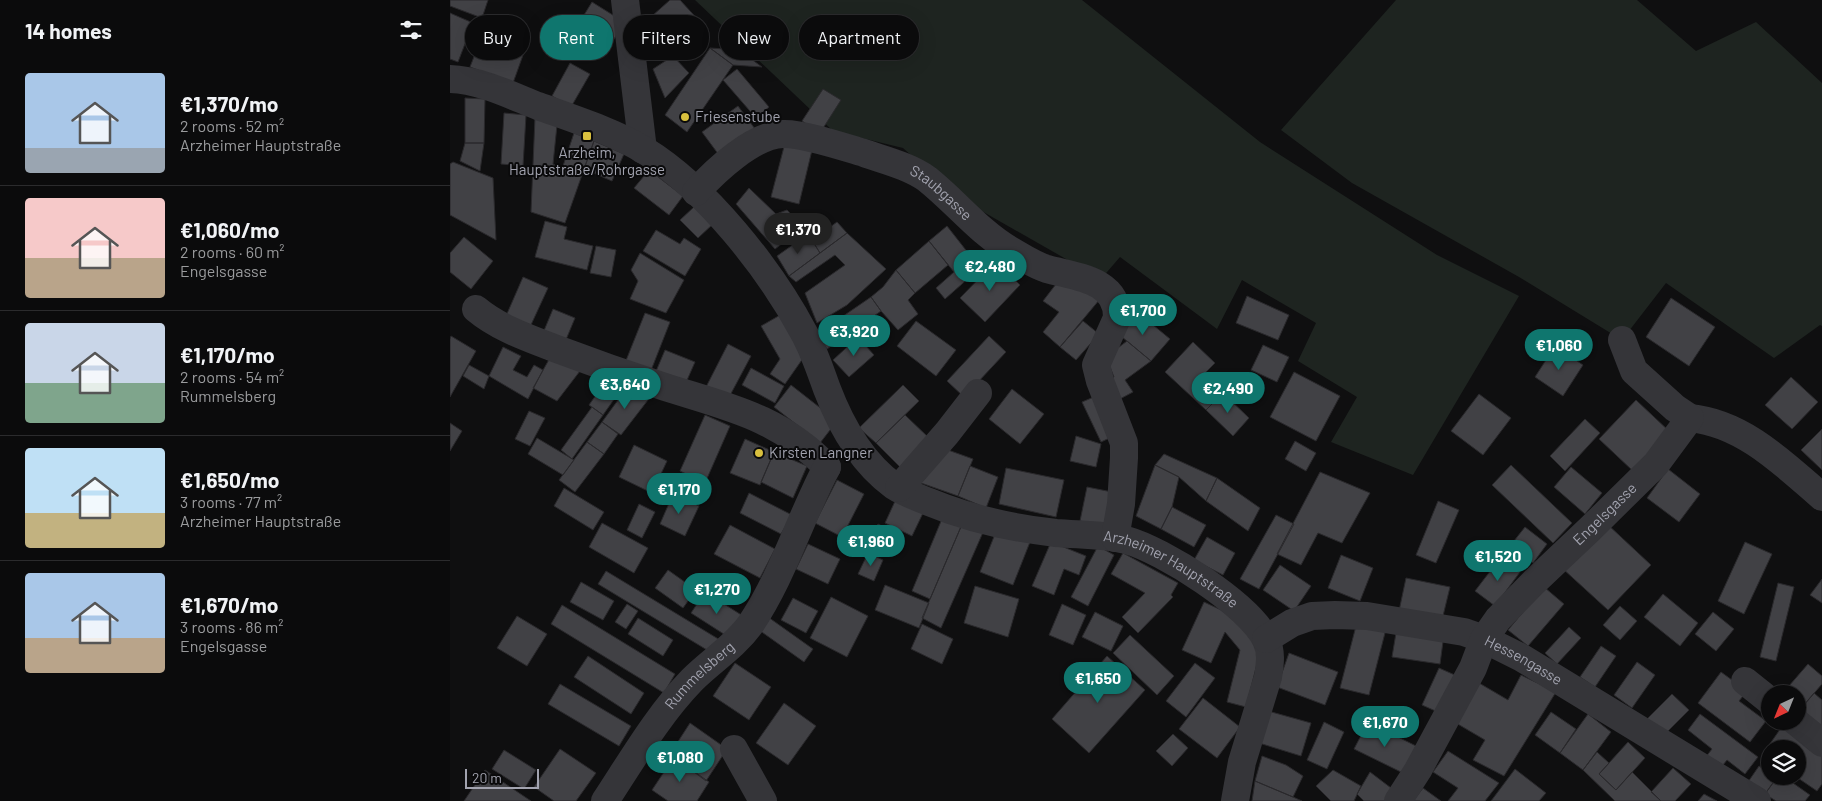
<!DOCTYPE html>
<meta charset="utf-8">
<style>
:root{--surface:#0b0b0c;--page:#141415;--text:#f1f3f6;--muted:#9a9b9d;--line:#2b2b2d;--accent:#0f766e}
body{margin:0;font-family:Barlow,sans-serif;background:var(--page);color:var(--text);height:100vh;display:flex;flex-direction:column;font-size:19px;white-space:nowrap}
*{box-sizing:border-box;margin:0}
p{font-size:16px;color:var(--muted)}
.icon{flex:none;width:28px;height:28px;fill:none;stroke:currentColor;stroke-width:2;stroke-linecap:round;stroke-linejoin:round}
.map{position:relative;flex:1;overflow:hidden}
.side{display:flex;flex-direction:column;background:var(--surface);width:450px}
.side>*{flex:none}
.top-card{position:absolute;left:15px;top:15px;width:475px;height:45px;display:flex;gap:10px}
.needle{width:32px;rotate:223deg}
.tools{position:absolute;left:1311px;top:685px;display:grid;gap:10px}
.tools a{display:grid;place-items:center;width:45px;height:45px;border-radius:50%;background:var(--surface);box-shadow:0 5px 20px #0002,0 0 0 1px var(--line);font-size:25px}
.scale{position:absolute;left:15px;bottom:12px;width:74px;box-sizing:border-box;padding-left:5px;border:2px solid #a2a3af;border-top:0;font-size:14px;line-height:18px;white-space:nowrap;color:#a2a3af;-webkit-text-stroke:4px #0a0a0b;paint-order:stroke}
.price{position:absolute;translate:-50% -42px;padding:0 11px;border-radius:18px;background:var(--accent);color:#fff;font-size:16px;line-height:32px;filter:drop-shadow(0 1px 2px #0008)}
.price::after{content:'';position:absolute;left:50%;top:30px;width:15px;height:11px;margin-left:-8px;background:inherit;clip-path:polygon(0 0,100% 0,50% 100%)}
.price.current{background:#222;color:#fff}
ul{padding:0;list-style:none}
li{display:flex;align-items:center;gap:15px;height:125px;padding:0 25px}
li+li{border-top:1px solid var(--line)}
li span{display:grid;place-items:center;flex:none;width:140px;height:100px;border-radius:5px;color:#555}
li>.icon{margin-inline-start:auto}
span .icon{width:60px;height:60px;fill:#fffc;stroke-width:1}
li b{font-size:21px}
h2{display:flex;justify-content:space-between;align-items:center;height:60px;padding:0 25px;font-size:21px}
.pill{padding:0 18px;border-radius:22px;background:var(--surface);box-shadow:0 5px 20px #0002,0 0 0 1px var(--line);font-size:18px;line-height:45px}
.pill.current{background:var(--accent);color:#fff}
main{display:flex;flex:1;min-height:0}
.map>svg:first-child{display:block}
</style>
<main>
<section class="side">
<h2>14 homes<svg class="icon" aria-label="filters" viewBox="0 0 24 24"><path d="M4 7h16M4 17h16"/><circle cx="9" cy="7" r="2"/><circle cx="15" cy="17" r="2"/></svg></h2>
<ul>
<li><span style="background:linear-gradient(#a9c7e8 75%,#9aa5b1 0)"><svg class="icon" aria-label="home" viewBox="0 0 24 24"><path d="M3 11l9-7 9 7M6 9v11h12V9"/></svg></span><div><b>€1,370/mo</b><p>2 rooms · 52 m²</p><p>Arzheimer Hauptstraße</p></div></li>
<li><span style="background:linear-gradient(#f6c9c9 60%,#b9a48a 0)"><svg class="icon" aria-label="home" viewBox="0 0 24 24"><path d="M3 11l9-7 9 7M6 9v11h12V9"/></svg></span><div><b>€1,060/mo</b><p>2 rooms · 60 m²</p><p>Engelsgasse</p></div></li>
<li><span style="background:linear-gradient(#c9d6e8 60%,#7fa58c 0)"><svg class="icon" aria-label="home" viewBox="0 0 24 24"><path d="M3 11l9-7 9 7M6 9v11h12V9"/></svg></span><div><b>€1,170/mo</b><p>2 rooms · 54 m²</p><p>Rummelsberg</p></div></li>
<li><span style="background:linear-gradient(#bfe0f5 65%,#c2b280 0)"><svg class="icon" aria-label="home" viewBox="0 0 24 24"><path d="M3 11l9-7 9 7M6 9v11h12V9"/></svg></span><div><b>€1,650/mo</b><p>3 rooms · 77 m²</p><p>Arzheimer Hauptstraße</p></div></li>
<li><span style="background:linear-gradient(#a9c7e8 65%,#b9a48a 0)"><svg class="icon" aria-label="home" viewBox="0 0 24 24"><path d="M3 11l9-7 9 7M6 9v11h12V9"/></svg></span><div><b>€1,670/mo</b><p>3 rooms · 86 m²</p><p>Engelsgasse</p></div></li>
</ul>
</section>
<div class="map">
<svg width="1372" height="801" viewBox="0 0 1372 801">
<rect width="100%" height="100%" fill="#0f0f10"/>
<path fill="#1e2420" d="M245,0H632L810,142L987,255L1069,296L963,475L881,442L907,397L848,361L866,323L792,280L767,329L670,257L651,279L509,198L453,148L383,131Z
M946,0H1187L1246,51L1306,22L1372,83V326L1370,325L1324,358L1216,283L1172,340L1069,277L902,183L831,130Z"/>
<path fill="#414145" stroke="#2a292c" d="M0,0H38L32,18L0,6Z
M220,0H230L253,25L229,46L202,16Z
M142,2L174,22L156,53L123,33Z
M0,13L23,23L8,62L0,59Z
M35,28L77,44L63,83L20,67Z
M260,48L283,65L237,132L215,115Z
M260,48L289,50L312,67L283,65Z
M223,56L239,73L215,98L203,69Z
M120,63L140,74L121,107L102,96Z
M287,69L319,107L306,118L273,80Z
M373,89L391,100L370,133L352,121Z
M15,98L35,99L34,143H15Z
M288,106L305,129L269,155L252,132Z
M54,113L76,115L73,166L51,164Z
M85,117L107,125L103,164L112,169L124,133L144,141L115,223L81,212Z
M336,139L363,146L349,204L321,197Z
M144,141L174,154L162,181L134,169Z
M15,143H34L30,171L10,161Z
M3,162L43,178L46,240L0,215V164Z
M199,170L233,196L219,215L184,188Z
M299,188L326,214L337,210L354,227L325,249L286,204Z
M245,206L263,224L248,238L230,220Z
M367,216L380,227L387,222L397,233L370,253L354,227Z
M95,221L117,227L114,239L143,246L137,270L85,257Z
M497,226L530,268L495,299L486,288L504,272L479,241Z
M206,230L230,244L234,238L251,249L235,276L193,251Z
M397,233L436,269L397,305L367,323L355,293L395,265L385,255L346,282L339,276Z
M358,234L370,253L339,276L327,256Z
M14,237L43,261L21,289L0,272V253Z
M479,241L498,265L465,293L446,270Z
M146,246L166,250L161,277L140,273Z
M190,253L234,280L216,313L180,299L188,281L181,270Z
M546,261L570,285L535,322L510,298Z
M446,270L465,293L458,300L468,314L448,330L431,311L421,297L433,287Z
M613,275L650,299L610,347L593,332L609,312L593,301Z
M73,277L98,288L80,327L56,316Z
M797,296L839,315L828,340L786,323Z
M421,297L431,311L377,349L367,334Z
M1221,298L1265,327L1239,366L1196,337Z
M103,309L125,318L115,342L93,333Z
M685,310L720,339L701,361L666,332Z
M195,313L220,322L200,373L175,363Z
M332,314L356,354L335,384L320,374L330,359L311,326Z
M466,321L506,350L486,376L447,346Z
M633,321L649,334L626,360L610,347Z
M1,336L26,351L0,397V339Z
M539,336L556,352L514,397L497,381Z
M408,337L424,355L399,377L383,360Z
M677,341L701,361L675,380L683,392L668,400L657,380L664,377L656,357Z
M743,342L765,363L754,374L773,393L756,410L715,372Z
M278,344L301,356L277,401L255,389Z
M813,345L839,357L827,382L801,370Z
M1105,346L1133,365L1113,396L1085,377Z
M53,347L71,356L63,370L77,377L84,365L93,370L78,399L39,376Z
M215,350L245,362L234,387L204,376Z
M101,356L130,371L107,401L83,388Z
M19,365L39,376L34,389L13,376Z
M301,368L334,386L325,403L292,385Z
M844,372L890,396L866,441L820,417Z
M160,375L174,385L153,415L139,405Z
M1341,377L1368,402L1342,429L1315,405Z
M179,385L198,400L171,435L152,422Z
M341,385L387,421L370,443L324,407Z
M453,385L469,401L426,443L409,428Z
M562,389L594,414L570,444L539,419Z
M773,393L799,418L783,436L756,410Z
M651,394L670,433L651,442L632,402Z
M1029,394L1061,418L1033,455L1001,431Z
M1186,400L1220,432L1183,471L1149,439Z
M142,407L153,415L122,459L111,450Z
M79,411L95,418L80,446L65,439Z
M255,415L280,426L255,483L230,471Z
M455,415L479,438L454,471L426,443Z
M1135,419L1150,433L1115,471L1100,456Z
M152,422L168,434L154,454L137,442Z
M0,423L12,431L0,451Z
M1372,429V470L1351,450Z
M626,436L651,444L646,467L620,461Z
M87,438L124,460L113,475L78,454Z
M295,439L324,452L310,485L280,473Z
M845,441L866,453L856,471L835,459Z
M137,442L154,454L125,492L109,480Z
M184,445L217,461L202,493L169,477Z
M498,450L523,459L508,496L471,483Z
M324,452L357,466L343,498L311,482Z
M714,454L767,478L756,501L729,477L705,465Z
M705,465L729,477L722,507L711,529L686,516Z
M1061,465L1122,523L1103,543L1042,485Z
M520,466L548,477L536,508L508,496Z
M1121,467L1152,493L1135,514L1104,487Z
M556,468L614,480L606,517L549,504Z
M1218,469L1250,494L1229,522L1197,498Z
M870,472L920,493L892,543L868,533L851,565L827,554Z
M767,478L810,508L798,531L756,501Z
M387,480L414,494L392,537L365,523Z
M637,487L667,493L660,527L630,521Z
M114,488L154,512L143,530L104,506Z
M299,493L342,515L331,534L290,513Z
M223,494L249,506L235,536L210,524Z
M446,499L474,511L462,536L435,523Z
M988,501L1009,510L986,563L966,555Z
M189,504L205,512L192,538L177,530Z
M722,507L756,525L744,547L711,529Z
M494,514L513,522L480,599L462,591Z
M826,515L844,524L809,589L790,579Z
M513,522L534,530L491,628L472,618Z
M1155,522L1201,565L1158,610L1112,568Z
M152,523L198,548L184,573L139,547Z
M428,524L448,534L436,556L416,546Z
M280,525L325,549L310,578L264,554Z
M1075,527L1097,544L1083,563L1060,546Z
M547,529L580,542L563,585L530,572Z
M757,537L785,553L773,575L744,560Z
M601,542L636,556L629,575L614,569L604,595L582,586Z
M1295,542L1322,554L1294,614L1268,601Z
M358,544L390,559L378,584L346,569Z
M648,546L664,555L638,606L621,597Z
M418,553L433,560L424,581L408,574Z
M673,553L728,583L721,595L723,597L688,633L672,617L695,593L661,574Z
M891,555L923,568L910,601L878,588Z
M1051,557L1070,572L1045,606L1025,591Z
M830,565L861,586L844,611L813,590Z
M218,570L246,590L233,608L205,588Z
M156,571L270,640L262,653L148,584Z
M956,578L1000,587L992,620L949,611Z
M1372,579V603L1360,595Z
M131,582L164,601L153,620L120,602Z
M1328,583L1344,587L1326,661L1310,657Z
M435,585L479,603L469,628L425,610Z
M525,586L569,599L558,637L514,623Z
M1094,587L1114,604L1078,646L1058,630Z
M255,592L293,616L280,638L241,613Z
M1213,594L1248,623L1230,646L1194,617Z
M381,597L418,616L397,657L360,638Z
M343,598L368,611L356,633L331,620Z
M754,602L782,615L811,648L796,707L777,702L790,650L775,632L761,663L732,650Z
M177,604L188,611L176,629L165,622Z
M612,604L636,615L623,645L599,635Z
M112,605L225,674L214,693L101,624Z
M1170,606L1187,621L1170,640L1153,625Z
M645,612L673,626L661,651L632,637Z
M1263,612L1284,629L1266,651L1245,634Z
M67,616L97,634L77,666L47,648Z
M318,617L363,649L354,662L309,630Z
M188,618L223,640L213,656L178,634Z
M907,622L936,629L919,695L890,688Z
M472,624L503,639L492,664L461,649Z
M947,627L994,634L990,664L942,657Z
M1119,627L1131,638L1107,664L1095,653Z
M680,635L724,676L707,695L663,653Z
M1151,646L1166,656L1145,687L1130,677Z
M839,653L888,672L875,705L827,687Z
M138,656L194,693L181,714L124,677Z
M657,656L695,690L639,753L602,719Z
M1187,662L1205,675L1182,708L1164,695Z
M285,663L321,687L299,720L263,696Z
M745,663L765,678L736,717L716,701Z
M1358,664L1372,676V684L1348,712V694H1332Z
M989,668L1007,676L990,713L972,705Z
M1271,672L1297,691L1289,701L1316,721L1300,742L1248,703Z
M1071,675L1106,692L1054,776L1023,760L1035,740L1006,723L1029,683L1058,700Z
M110,684L181,726L169,746L98,704Z
M1364,693L1372,700V734L1348,712Z
M1222,694L1239,710L1212,737L1195,721Z
M753,698L790,727L767,758L729,729Z
M334,703L366,726L338,765L306,743Z
M818,711L861,723L851,756L809,743Z
M1101,712L1126,729L1110,753L1085,735Z
M1138,714L1161,732L1133,770L1110,753Z
M1250,714L1308,757L1295,774L1277,760L1269,770L1255,758L1262,749L1238,730Z
M874,722L894,732L877,769L857,760Z
M918,722L966,746L953,773L904,749Z
M240,723L277,749L256,781L220,754Z
M1333,725L1372,751V784L1367,791L1345,776H1348V749H1320V759L1313,754Z
M723,734L738,748L722,766L706,751Z
M1178,742L1195,758L1166,790L1149,774Z
M110,749L146,773L126,801H104L84,787Z
M54,750L86,770L74,789L42,769Z
M998,751L1049,783L1035,801H998L1008,788L983,772Z
M1147,752L1159,763L1149,774L1166,790L1182,772L1211,801H1165L1133,770Z
M812,756L836,765L853,776L843,797L805,781Z
M224,757L259,782L247,801H218L202,790Z
M1309,766L1320,773V776L1327,777L1315,794L1298,782Z
M1223,768L1241,784L1225,801H1211L1201,792Z
M1065,769L1096,793L1089,801H1041Z
M35,770L81,801H14Z
M883,770L911,786L904,801H881L866,786Z
M920,772L945,791L937,801H914L907,794Z
M1328,776H1333L1360,795L1355,801H1326L1315,794Z
M805,781L843,797L852,801H802Z
M973,788L991,801H963Z
M1254,794L1267,801H1248Z"/>
<g fill="none" stroke-linecap="round" stroke-linejoin="round">
<g stroke="#353539" stroke-width="28">
<path d="M175,0L193,150"/>
<path id="s1" d="M0,79C30,80 60,95 88,106C124,119 162,131 194,150C256,188 320,269 354,333C364,351 370,370 377,389C391,426 411,462 444,486C455,493 467,497 479,502C520,519 561,528 606,533C629,535 653,534 676,540C713,550 800,605 816,640C822,652 820,664 818,677L792,762L785,801"/>
<path id="s2" d="M246,192C265,171 303,135 333,134C352,133 394,147 414,153C434,160 459,166 477,179C506,202 528,231 560,250C572,257 584,265 597,269C625,277 668,279 667,318L646,365L650,381L674,443V458L671,504L665,538"/>
<path d="M26,309C49,328 76,337 104,348C141,362 178,375 215,387C278,407 329,417 377,467"/>
<path d="M1240,418C1293,423 1334,464 1372,497"/>
<path d="M449,488L497,433L528,393"/>
<path id="s3" d="M816,639L842,623L862,616L885,615L917,616L1014,632L1034,639L1072,658L1307,801"/>
<path d="M1295,681L1320,701"/>
<path d="M1345,721L1372,743"/>
<path d="M284,749L313,801"/>
<path id="s4" d="M155,801C182,760 208,715 242,680C261,661 284,647 300,625C333,576 350,518 377,467"/>
<path id="s5" d="M948,801L968,770L1023,668L1034,639L1048,619L1084,582L1140,529L1206,464L1240,418L1225,408L1184,371L1172,340"/>
</g>
</g>
<g fill="#d9c03e" stroke="#0a0a0b" stroke-width="2">
<circle cx="235" cy="117" r="5"/>
<rect x="132" y="131" width="10" height="10" rx="2.5"/>
<circle cx="309" cy="453" r="5"/>
</g>
<g text-anchor="middle" stroke-width="4" stroke-linejoin="round" paint-order="stroke">
<g font-size="15" fill="#a2a3af" stroke="#0a0a0b" text-anchor="start">
<text x="245" y="122">Friesenstube</text>
<text x="137" y="158" text-anchor="middle">Arzheim,<tspan x="137" dy="17">Hauptstraße/Rohrgasse</tspan></text>
<text x="319" y="458">Kirsten Langner</text>
</g>
<g font-size="15" fill="#a2a3af" stroke="#0a0a0b">
<text dy="5" stroke="none"><textPath href="#s2" startOffset="278">Staubgasse</textPath></text>
<text dy="5" stroke="none"><textPath href="#s5" startOffset="358">Engelsgasse</textPath></text>
<text dy="5" stroke="none"><textPath href="#s1" startOffset="926">Arzheimer Hauptstraße</textPath></text>
<text dy="5" stroke="none"><textPath href="#s3" startOffset="271">Hessengasse</textPath></text>
<text dy="5" stroke="none"><textPath href="#s4" startOffset="158">Rummelsberg</textPath></text>
</g>
</g>
</svg>
<div class="tools">
<a><svg class="needle" viewBox="-14 -14 28 28"><path d="M0-13l5 13h-10z" fill="#e53935"/><path d="M0 13l5-13h-10z" fill="#9a9b9d"/></svg></a>
<a><svg class="icon" aria-label="layers" viewBox="0 0 24 24"><path d="M12 4l9 5-9 5-9-5zM3 14l9 5 9-5"/></svg></a>
</div>
<div class="scale">20 m</div>
<b class="price current" style="left:348px;top:255px">€1,370</b>
<b class="price" style="left:540px;top:292px">€2,480</b>
<b class="price" style="left:693px;top:336px">€1,700</b>
<b class="price" style="left:404px;top:357px">€3,920</b>
<b class="price" style="left:1109px;top:371px">€1,060</b>
<b class="price" style="left:175px;top:410px">€3,640</b>
<b class="price" style="left:778px;top:414px">€2,490</b>
<b class="price" style="left:229px;top:515px">€1,170</b>
<b class="price" style="left:421px;top:567px">€1,960</b>
<b class="price" style="left:1048px;top:582px">€1,520</b>
<b class="price" style="left:267px;top:615px">€1,270</b>
<b class="price" style="left:648px;top:704px">€1,650</b>
<b class="price" style="left:935px;top:748px">€1,670</b>
<b class="price" style="left:230px;top:783px">€1,080</b>
<div class="top-card">
<a class="pill">Buy</a>
<a class="pill current">Rent</a>
<a class="pill">Filters</a>
<a class="pill">New</a>
<a class="pill">Apartment</a>
</div>
</div>
</main>
